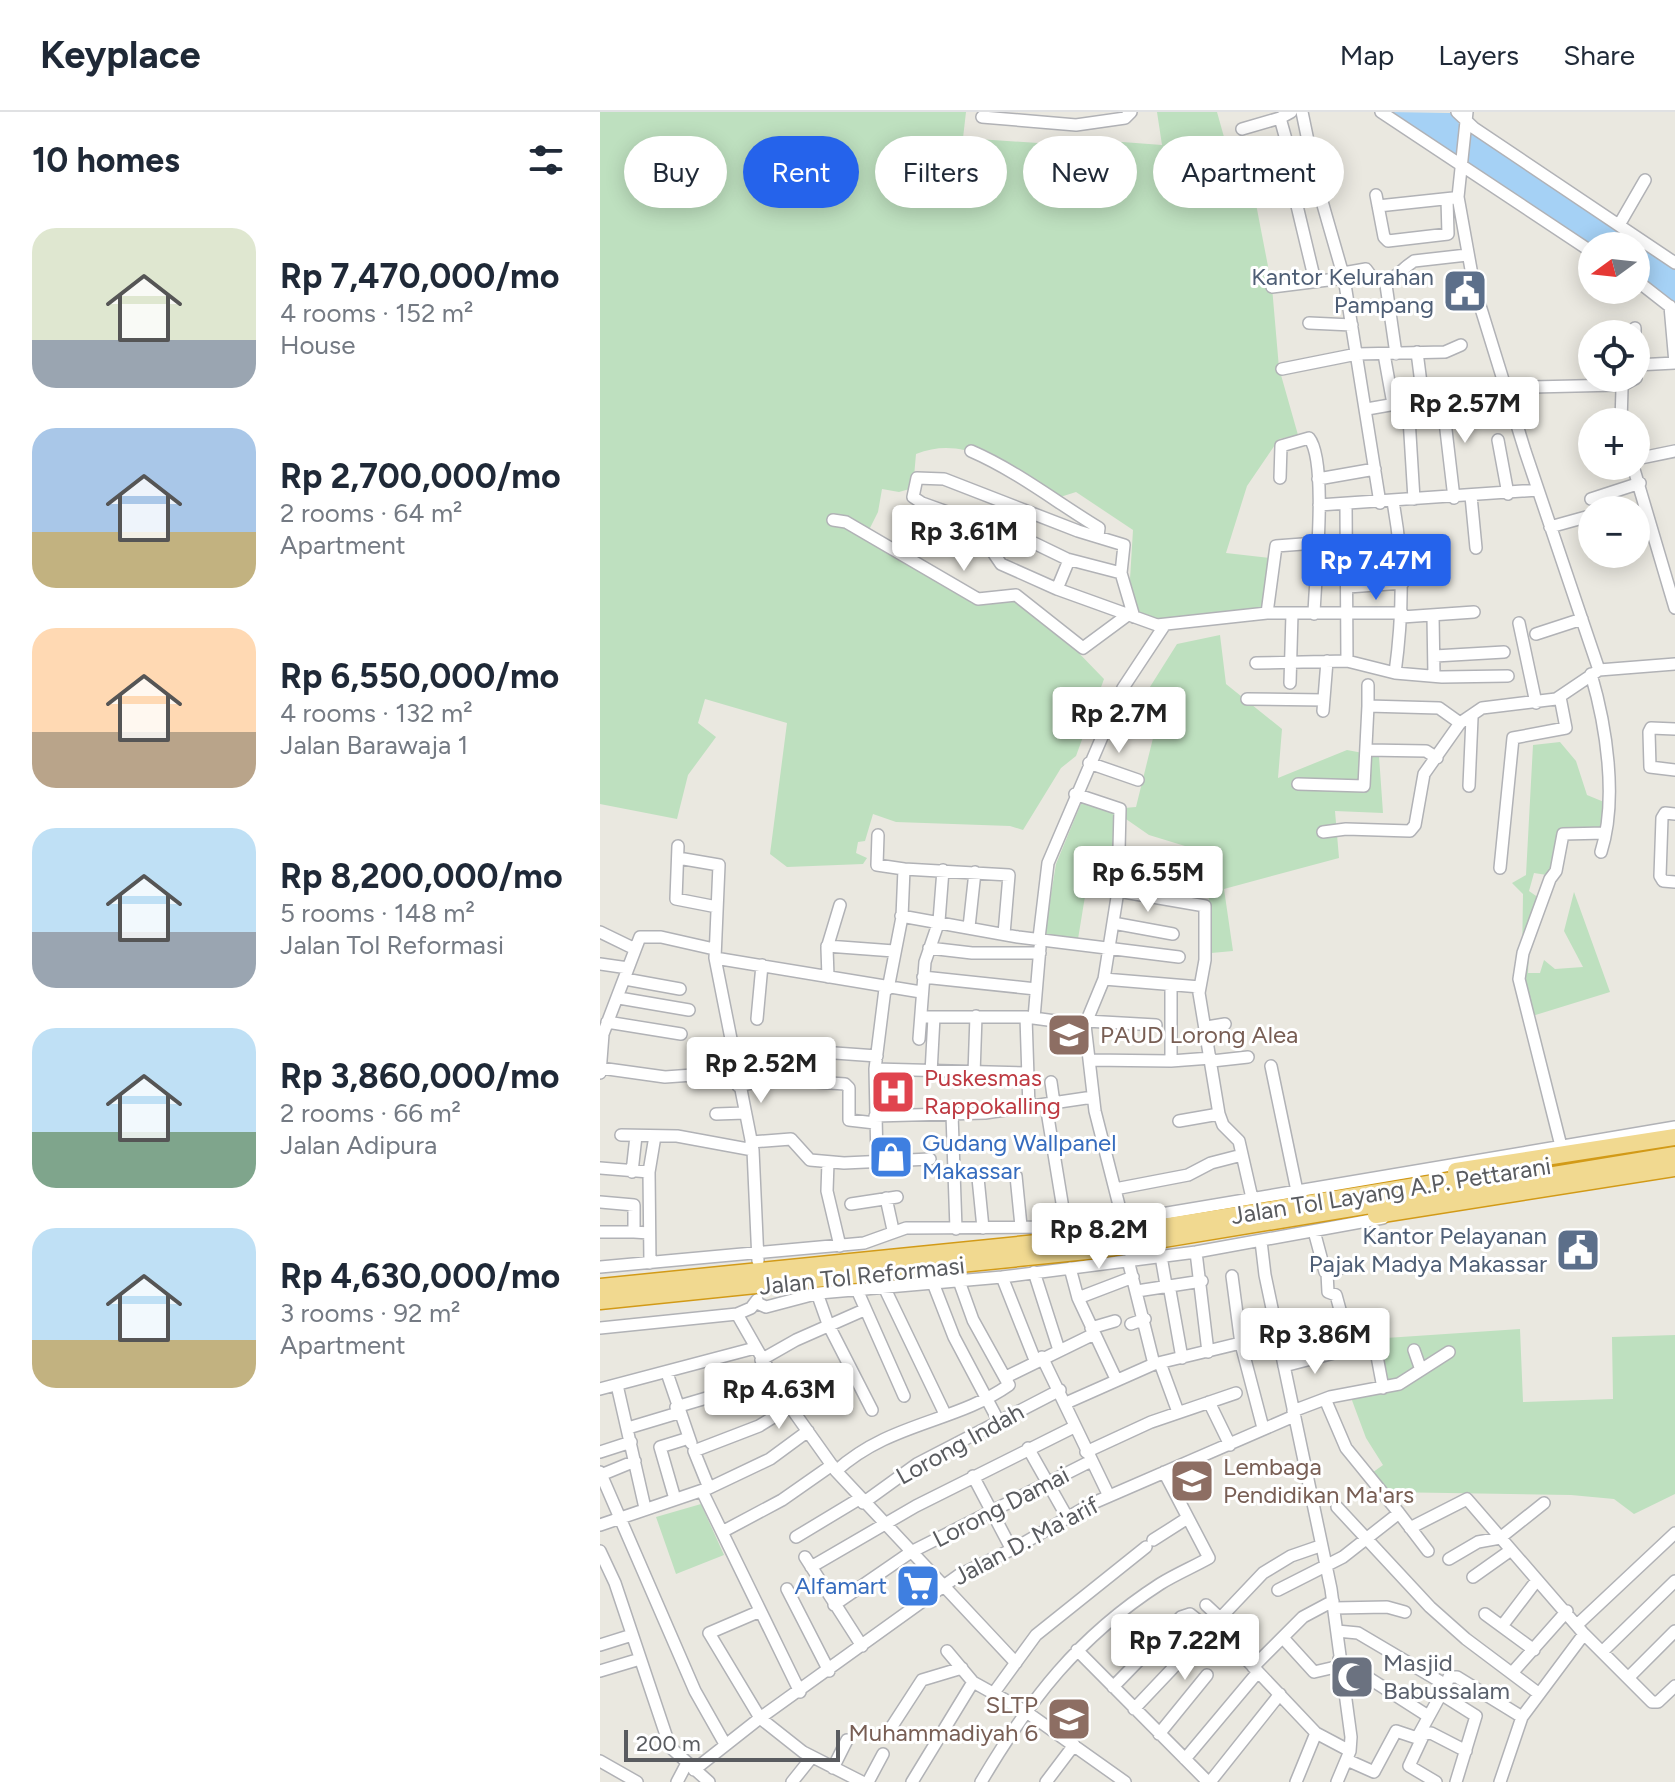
<!DOCTYPE html>
<meta charset="utf-8">
<style>
:root{--surface:#fff;--page:#f2f2f3;--text:#1f2937;--muted:#747a83;--line:#e0e1e3;--accent:#2563eb}
body{margin:0;font-family:Figtree,sans-serif;background:var(--page);color:var(--text);height:100vh;display:flex;flex-direction:column;font-size:30px;white-space:nowrap}
*{box-sizing:border-box;margin:0}
p{font-size:26px;color:var(--muted)}
.icon{flex:none;width:44px;height:44px;fill:none;stroke:currentColor;stroke-width:2;stroke-linecap:round;stroke-linejoin:round}
.map{position:relative;flex:1;overflow:hidden}
.panel{display:flex;flex-direction:column;background:var(--surface);width:600px}
.panel>*{flex:none}
.top-card{position:absolute;left:24px;top:24px;width:760px;height:72px;display:flex;gap:16px}
.needle{width:52px;rotate:255deg}
.controls{position:absolute;left:978px;top:120px;display:grid;gap:16px}
.controls a{display:grid;place-items:center;width:72px;height:72px;border-radius:50%;background:var(--surface);box-shadow:0 4px 20px #0003;font-size:40px}
.scale{position:absolute;left:24px;bottom:20px;width:216px;box-sizing:border-box;padding-left:8px;border:4px solid #595b5f;border-top:0;font-size:22px;line-height:28px;white-space:nowrap;color:#595b5f;-webkit-text-stroke:6px #fff;paint-order:stroke}
.price{position:absolute;translate:-50% -68px;padding:0 18px;border-radius:8px;background:#fff;color:#222;font-size:26px;line-height:52px;filter:drop-shadow(0 2px 4px #0008)}
.price::after{content:'';position:absolute;left:50%;top:48px;width:24px;height:18px;margin-left:-12px;background:inherit;clip-path:polygon(0 0,100% 0,50% 100%)}
.price.current{background:var(--accent);color:#fff}
ul{padding:0;list-style:none}
li{display:flex;align-items:center;gap:24px;height:200px;padding:0 32px}
li span{display:grid;place-items:center;flex:none;width:224px;height:160px;border-radius:24px;color:#555}
li>.icon{margin-inline-start:auto}
span .icon{width:96px;height:96px;fill:#fffc;stroke-width:1}
li b{font-size:34px}
h2{display:flex;justify-content:space-between;align-items:center;height:96px;padding:0 32px;font-size:34px}
.tag{padding:0 28px;border-radius:36px;background:var(--surface);box-shadow:0 4px 20px #0003;font-size:28px;line-height:72px}
.tag.current{background:var(--accent);color:#fff}
header{display:flex;align-items:center;gap:48px;box-sizing:border-box;height:112px;padding:0 40px;background:var(--surface);border-bottom:2px solid var(--line)}
header strong{font-size:38px}
nav{display:flex;gap:44px;margin-inline-start:auto;font-size:28px}
main{display:flex;flex:1;min-height:0}
.map>svg:first-child{display:block}
</style>
<header>
<strong>Keyplace</strong>
<nav><a>Map</a><a>Layers</a><a>Share</a></nav>
</header>
<main>
<section class="panel">
<h2>10 homes<svg class="icon" aria-label="filters" viewBox="0 0 24 24"><path d="M4 7h16M4 17h16"/><circle cx="9" cy="7" r="2"/><circle cx="15" cy="17" r="2"/></svg></h2>
<ul>
<li><span style="background:linear-gradient(#dfe7d0 70%,#9aa5b1 0)"><svg class="icon" aria-label="home" viewBox="0 0 24 24"><path d="M3 11l9-7 9 7M6 9v11h12V9"/></svg></span><div><b>Rp 7,470,000/mo</b><p>4 rooms · 152 m²</p><p>House</p></div></li>
<li><span style="background:linear-gradient(#a9c7e8 65%,#c2b280 0)"><svg class="icon" aria-label="home" viewBox="0 0 24 24"><path d="M3 11l9-7 9 7M6 9v11h12V9"/></svg></span><div><b>Rp 2,700,000/mo</b><p>2 rooms · 64 m²</p><p>Apartment</p></div></li>
<li><span style="background:linear-gradient(#ffd9b3 65%,#b9a48a 0)"><svg class="icon" aria-label="home" viewBox="0 0 24 24"><path d="M3 11l9-7 9 7M6 9v11h12V9"/></svg></span><div><b>Rp 6,550,000/mo</b><p>4 rooms · 132 m²</p><p>Jalan Barawaja 1</p></div></li>
<li><span style="background:linear-gradient(#bfe0f5 65%,#9aa5b1 0)"><svg class="icon" aria-label="home" viewBox="0 0 24 24"><path d="M3 11l9-7 9 7M6 9v11h12V9"/></svg></span><div><b>Rp 8,200,000/mo</b><p>5 rooms · 148 m²</p><p>Jalan Tol Reformasi</p></div></li>
<li><span style="background:linear-gradient(#bfe0f5 65%,#7fa58c 0)"><svg class="icon" aria-label="home" viewBox="0 0 24 24"><path d="M3 11l9-7 9 7M6 9v11h12V9"/></svg></span><div><b>Rp 3,860,000/mo</b><p>2 rooms · 66 m²</p><p>Jalan Adipura</p></div></li>
<li><span style="background:linear-gradient(#bfe0f5 70%,#c2b280 0)"><svg class="icon" aria-label="home" viewBox="0 0 24 24"><path d="M3 11l9-7 9 7M6 9v11h12V9"/></svg></span><div><b>Rp 4,630,000/mo</b><p>3 rooms · 92 m²</p><p>Apartment</p></div></li>
</ul>
</section>
<div class="map">
<svg width="1075" height="1670" viewBox="0 0 1075 1670">
<rect width="100%" height="100%" fill="#eae8e0"/>
<path fill="#bee0bf" d="M0,0H366L363,26L497,35L509,29L562,33L557,0H617L636,68L651,66L672,175L679,256L698,323L679,327L647,374L626,441L670,446L665,498L573,505L563,511L534,502L530,467L533,418L476,380L454,387C409,361 370,321 316,342L313,376L299,380L282,377L278,400L267,422C292,439 363,494 391,492C399,492 406,487 415,487L473,535L504,567L476,644L461,656L423,718L410,714L296,710L273,702L265,729L258,730L256,741L267,746L263,752L187,755L170,742L187,611L105,587L98,611L116,625L88,663L77,707L0,692Z
M620,523L626,572L682,617L678,666L747,638L779,644L783,701L735,699L739,746L624,777L633,839L611,841L608,766L585,734L549,723L513,698L523,728L518,756L489,760L478,827L444,825L456,752L482,689L512,697L536,695L555,618L543,586L577,532Z
M960,630L976,649L987,683L1004,690V721L963,725L953,764L934,761L929,779L939,786L930,818L928,861H940L944,848L955,857L983,855L964,819L974,780L1010,880L929,905L922,849L923,782L912,771L926,763L933,633Z
M920,1217L923,1290L1013,1287L1012,1225L1075,1223V1382L1034,1402L1014,1387L971,1383L785,1380L769,1363L783,1353L766,1326L750,1283L778,1278L771,1227Z
M101,1392L124,1443L76,1462L56,1405Z"/>
<path fill="#a5d1f5" d="M789,0L851,1L861,14L857,50Z
M868,17L1075,155V196L1036,166V134H992L865,56Z"/>
<g fill="none" stroke-linecap="round" stroke-linejoin="round">
<g stroke="#b1b2b6" stroke-width="14">
<path id="minor" d="M691,0L680,6L697,67L702,71L717,72
M702,0L717,72L744,166L780,391
M781,0L992,140
M857,0L874,16L1075,151
M867,0L858,85L874,174L925,339L999,558
M382,5L476,13L525,6L531,0
M642,17L680,6
M693,77L715,169
M776,83L784,125L788,129L848,122L847,87
M778,94L853,86
M1019,113L1045,68
M743,161L766,157L774,168C804,165 793,163 814,149L867,143
M785,166L796,242
M1036,168L1073,197
M672,175L744,166
M1070,194L1075,251
M709,211L752,213
M1035,216V222
M817,240L823,287
M784,242L793,292
M1036,253L1075,251
M682,257L757,242L845,240L861,233
M1021,274L1036,266
M906,280L932,275L1019,273L1022,277L1021,310
M842,284L854,386
M808,290L814,387
M767,297L904,273
M898,328L908,382
M371,339C417,359 456,390 499,416L498,424
M1036,347L1075,339
M1033,354L1075,496
M680,366L681,334L709,326C728,349 715,467 714,502
M718,367L775,357
M871,384L876,436
M991,387L1040,371
M793,390C804,448 803,502 795,561
M719,393L938,378
M746,393L747,549
M233,408L246,410L378,487L416,483L483,536L529,502
M950,415L986,405
M386,430L401,452L457,477L557,513L667,501H802
M746,434L800,430
M521,461L467,447L434,431L322,391L313,385L317,366L344,367L478,419L524,433L521,461L534,505
M748,475L803,471
M457,477L469,448
M667,501L676,434L716,431
M833,504L834,564
M802,505L874,500
M919,511L936,591
M936,522L982,507
M835,544L904,540
M656,551L747,549L795,561L842,565L908,564
M991,562C1006,613 1018,687 1001,740
M690,571L692,502
M647,587L724,588
M768,594V573
M723,599L727,549
M1075,617L1051,616L1049,620L1050,655L1075,658
M767,638L826,639L837,646
M489,651L538,668
M698,672L764,674L768,594L839,596L860,611
M869,674L872,606
M475,682L520,697L518,779L504,867L485,913L495,999L523,1109
M1075,702L1065,701L1062,706L1060,764L1063,769L1075,770
M723,720L746,717L810,719L815,713L824,662L860,611L882,596L956,587L999,558L1075,552
M278,723L277,753L304,757L302,805L288,877
M78,734L76,787L117,795
M78,746L119,753L115,846L153,1038L158,1149
M900,756L913,626L966,616L960,585
M304,757L409,763L404,822
M520,757L584,767L615,763
M518,779L605,794V848L599,881L619,1002L623,1013L639,1029L652,1086
M301,804L418,825L579,845
M513,811L573,822
M369,815L375,760
M0,820L33,836
M439,826L448,751L523,576L564,514
M227,834L294,839
M329,836L372,841H440
M115,846L321,880
M0,852L28,856
M228,865L227,836L240,793
M323,865L436,877
M25,867L80,877
M504,867L600,875
M571,874V949
M19,886L89,898
M321,905H426L485,913
M426,905L429,996
M434,906L440,835
M157,907L162,853
M486,909L556,913
M7,910L81,922
M607,915L625,912
M319,927L325,850L339,809L343,758
M221,940L277,944
M489,948L571,949L611,946
M612,949L648,945
M671,954L697,1079
M0,956L65,965L135,960
M275,957L426,961
M0,961L3,922L40,825H61L114,837
M331,961L334,905
M374,962L376,904
M451,970L454,991
M138,974L172,967L245,972L249,976V1008L275,1011
M446,993L466,1115
M116,1002L145,1001
M352,1002L356,1117
M275,1004L385,1001L493,985
M579,1009L619,1002
M21,1023L77,1024L153,1038
M151,1030L191,1027L210,1048L244,1051L330,1047
M961,1034L919,867L923,841L950,767L956,759L963,722L1005,721
M277,1049L275,957L285,877
M228,1050L227,1079L240,1134
M0,1056L49,1060
M32,1060L36,1024
M416,1064L421,1114
M378,1066L383,1116
M515,1077L588,1063L611,1051L642,1043
M286,1086L293,1118
M0,1090L34,1093V1120L49,1121
M251,1092L297,1085
M714,1119L725,1160L755,1153
M1,1120H34
M661,1129L665,1163L731,1477L751,1625L750,1639L737,1670
M596,1140L608,1240
M528,1148L554,1252
M562,1150L566,1173
M50,1151L49,1060L55,1024
M0,1155L264,1131L306,1116L475,1115L508,1111L1075,1015
M470,1156L478,1186L516,1267
M434,1160L459,1238
M727,1161L728,1180L736,1183L742,1205
M632,1164L641,1232L663,1316
M402,1165L435,1248
M333,1171L354,1225L399,1310
M569,1173L582,1246
M285,1177L345,1302
M537,1179L602,1169
M258,1180L304,1284
M217,1181L228,1212L272,1298
M478,1186L533,1165
M157,1191L166,1195L219,1181L402,1165L596,1140L783,1106
M137,1202L189,1293L236,1359L416,1551
M531,1212L545,1207
M0,1216L137,1202L151,1196L157,1188
M491,1216L515,1209
M677,1220L730,1206L756,1209L776,1239L783,1276
M814,1238L821,1258
M442,1245L509,1384
M161,1248L196,1228L264,1198
M560,1251L578,1300
M684,1254L738,1240
M67,1261L91,1331
M406,1265L494,1222
M17,1273L45,1396
M0,1277L155,1236
M725,1287L746,1336L799,1401
M609,1290L630,1333
M466,1291L554,1252L678,1222
M76,1295L137,1277
M693,1299L730,1285L799,1272L849,1240
M28,1316L78,1301
M428,1336L467,1405
M0,1340L31,1330
M486,1340L551,1310L636,1281
M236,1359C290,1310 355,1311 409,1273L373,1208L359,1169
M0,1360L95,1579L125,1632
M1,1363L35,1349
M373,1364L412,1438
M109,1376L170,1347L208,1319
M102,1379L200,1580
M75,1387L60,1335L89,1326
M263,1391L317,1352L460,1278
M737,1395L830,1495L866,1527L938,1581
M0,1413L109,1376L94,1339L159,1314L219,1277
M810,1416L867,1387L984,1522L1052,1590H1058L1075,1574
M122,1420L182,1388L232,1353
M196,1425L259,1387
M553,1428L586,1407
M0,1439L15,1471L70,1635L109,1670
M205,1445L262,1534
M849,1447L878,1430L900,1426L944,1391
M211,1455L316,1394L474,1315
M873,1465L911,1438
M187,1477L229,1559
M678,1478L743,1445L799,1401L828,1439
M234,1493L311,1440L491,1349
M606,1493L620,1506
M734,1496L787,1495L805,1500
M158,1500L109,1521L160,1606L203,1640L262,1670
M885,1502L934,1538
M978,1512L1075,1421
M902,1514L937,1468
M737,1519L758,1521L846,1573L849,1565H857L922,1605
M684,1527L714,1560L740,1554
M0,1533L32,1523
M477,1538L608,1670
M347,1539L373,1570
M1003,1539L1075,1469
M739,1547L828,1604
M653,1555L703,1505L733,1489
M0,1559L40,1547
M912,1561L967,1499
M1029,1565L1075,1519
M513,1575L581,1505L590,1502L644,1545L716,1621L750,1639
M393,1582L436,1523L546,1435
M841,1582L876,1604L856,1670
M534,1597L663,1461L691,1444L720,1434
M559,1622L607,1563
M285,1625L322,1568L362,1556
M585,1647L658,1560
M747,1648L774,1660L796,1619L817,1626L846,1573
M0,1649L37,1670
M233,1656L247,1628
M94,1658L160,1606L359,1463L417,1435L491,1392L694,1304
M77,1670L87,1651
M192,1670L212,1645
M268,1670L283,1642
M312,1670L373,1570L425,1599L525,1670
M381,1670C430,1587 478,1525 560,1472C576,1462 593,1455 609,1446L564,1360
M446,1670L474,1633
M610,1670L680,1582
M696,1670L716,1621
M836,1670L809,1654L824,1622L831,1621L866,1639
M900,1670L922,1605L984,1522"/>
</g>
<g stroke="#d29a17" stroke-width="19">
<path id="highway" d="M856,1059L1075,1025
M776,1103L1075,1056
M0,1175L507,1124L871,1065
M0,1189L497,1138L1075,1043"/>
</g>
<use href="#minor" stroke="#fff" stroke-width="11"/>
<use href="#highway" stroke="#f1d990" stroke-width="16"/>
</g>
<defs>
<g id="civic-square" transform="scale(2.3)"><rect x="-9" y="-9" width="18" height="18" rx="4" fill="#5c6f8a" stroke="#fff"/><path d="M-.6-6.5H3V-4.5H.6V-3L4-1V1h2V6H-6V1h2V-1L-.6-3ZM-1.2 2.5V6h2.4V2.5Z" fill="#fff"/></g>
<g id="school-square" transform="scale(2.3)"><rect x="-9" y="-9" width="18" height="18" rx="4" fill="#8d6e63" stroke="#fff"/><path d="M0-5L7-2L0 1L-7-2ZM-4 1L0 2.5L4 1V4Q0 6-4 4Z" fill="#fff"/></g>
<g id="hospital-square" transform="scale(2.3)"><rect x="-9" y="-9" width="18" height="18" rx="4" fill="#e0444e" stroke="#fff"/><path d="M-5-5h3v3.5h4V-5h3V5h-3V1.5h-4V5h-3Z" fill="#fff"/></g>
<g id="shop-square" transform="scale(2.3)"><rect x="-9" y="-9" width="18" height="18" rx="4" fill="#3f7fe0" stroke="#fff"/><path d="M-5-2.5h2.3a2.7 3.5 0 0 1 5.4 0H5L5.5 6h-11ZM-1.5-2.5h3a1.5 2.3 0 0 0-3 0Z" fill="#fff"/></g>
<g id="supermarket-square" transform="scale(2.3)"><rect x="-9" y="-9" width="18" height="18" rx="4" fill="#3f7fe0" stroke="#fff"/><path d="M-6-5.5h2.5l.6 2H6L4.5 2H-2.5L-4.4-4H-6ZM-1.5 3.2a1.3 1.3 0 1 0 .1 0ZM3 3.2a1.3 1.3 0 1 0 .1 0Z" fill="#fff"/></g>
<g id="mosque-square" transform="scale(2.3)"><rect x="-9" y="-9" width="18" height="18" rx="4" fill="#6b7280" stroke="#fff"/><path d="M3.5-4.9A6 6 0 1 0 3.5 4.9A5 5 0 1 1 3.5-4.9Z" fill="#fff"/></g>
</defs>
<g fill-rule="evenodd">
<use href="#civic-square" x="865" y="179"/>
<use href="#school-square" x="469" y="923"/>
<use href="#hospital-square" x="293" y="980"/>
<use href="#shop-square" x="291" y="1045"/>
<use href="#civic-square" x="978" y="1138"/>
<use href="#school-square" x="592" y="1369"/>
<use href="#supermarket-square" x="318" y="1474"/>
<use href="#mosque-square" x="752" y="1565"/>
<use href="#school-square" x="469" y="1607"/>
</g>
<g text-anchor="middle" stroke-width="6" stroke-linejoin="round" paint-order="stroke">
<g font-size="24" fill="#4e5e75" stroke="#fff" text-anchor="end">
<text x="834" y="173">Kantor Kelurahan<tspan x="834" dy="28">Pampang</tspan></text>
<text x="947" y="1132">Kantor Pelayanan<tspan x="947" dy="28">Pajak Madya Makassar</tspan></text>
</g>
<g font-size="24" fill="#785e54" stroke="#fff" text-anchor="start">
<text x="500" y="931">PAUD Lorong Alea</text>
<text x="623" y="1363">Lembaga<tspan x="623" dy="28">Pendidikan Ma'ars</tspan></text>
<text x="438" y="1601" text-anchor="end">SLTP<tspan x="438" dy="28">Muhammadiyah 6</tspan></text>
</g>
<g font-size="24" fill="#be3a42" stroke="#fff" text-anchor="start">
<text x="324" y="974">Puskesmas<tspan x="324" dy="28">Rappokalling</tspan></text>
</g>
<g font-size="24" fill="#366cbe" stroke="#fff" text-anchor="start">
<text x="322" y="1039">Gudang Wallpanel<tspan x="322" dy="28">Makassar</tspan></text>
<text x="287" y="1482" text-anchor="end">Alfamart</text>
</g>
<g font-size="24" fill="#595b5f" stroke="#fff">
<text transform="translate(791 1079) rotate(-9)" y="8">Jalan Tol Layang A.P. Pettarani</text>
<text transform="translate(262 1164) rotate(-6)" y="8">Jalan Tol Reformasi</text>
<text transform="translate(360 1332) rotate(-29)" y="8">Lorong Indah</text>
<text transform="translate(401 1395) rotate(-27)" y="8">Lorong Damai</text>
<text transform="translate(426 1429) rotate(-28)" y="8">Jalan D. Ma'arif</text>
</g>
<g font-size="24" fill="#5b616d" stroke="#fff" text-anchor="start">
<text x="783" y="1559">Masjid<tspan x="783" dy="28">Babussalam</tspan></text>
</g>
</g>
</svg>
<div class="controls">
<a><svg class="needle" viewBox="-14 -14 28 28"><path d="M0-13l5 13h-10z" fill="#e53935"/><path d="M0 13l5-13h-10z" fill="#747a83"/></svg></a>
<a><svg class="icon" aria-label="locate" viewBox="0 0 24 24"><circle cx="12" cy="12" r="6"/><path d="M12 2v4M12 18v4M2 12h4M18 12h4"/></svg></a>
<a>+</a>
<a>−</a>
</div>
<div class="scale">200 m</div>
<b class="price" style="left:865px;top:333px">Rp 2.57M</b>
<b class="price" style="left:364px;top:461px">Rp 3.61M</b>
<b class="price current" style="left:776px;top:490px">Rp 7.47M</b>
<b class="price" style="left:519px;top:643px">Rp 2.7M</b>
<b class="price" style="left:548px;top:802px">Rp 6.55M</b>
<b class="price" style="left:161px;top:993px">Rp 2.52M</b>
<b class="price" style="left:499px;top:1159px">Rp 8.2M</b>
<b class="price" style="left:715px;top:1264px">Rp 3.86M</b>
<b class="price" style="left:179px;top:1319px">Rp 4.63M</b>
<b class="price" style="left:585px;top:1570px">Rp 7.22M</b>
<div class="top-card">
<a class="tag">Buy</a>
<a class="tag current">Rent</a>
<a class="tag">Filters</a>
<a class="tag">New</a>
<a class="tag">Apartment</a>
</div>
</div>
</main>
